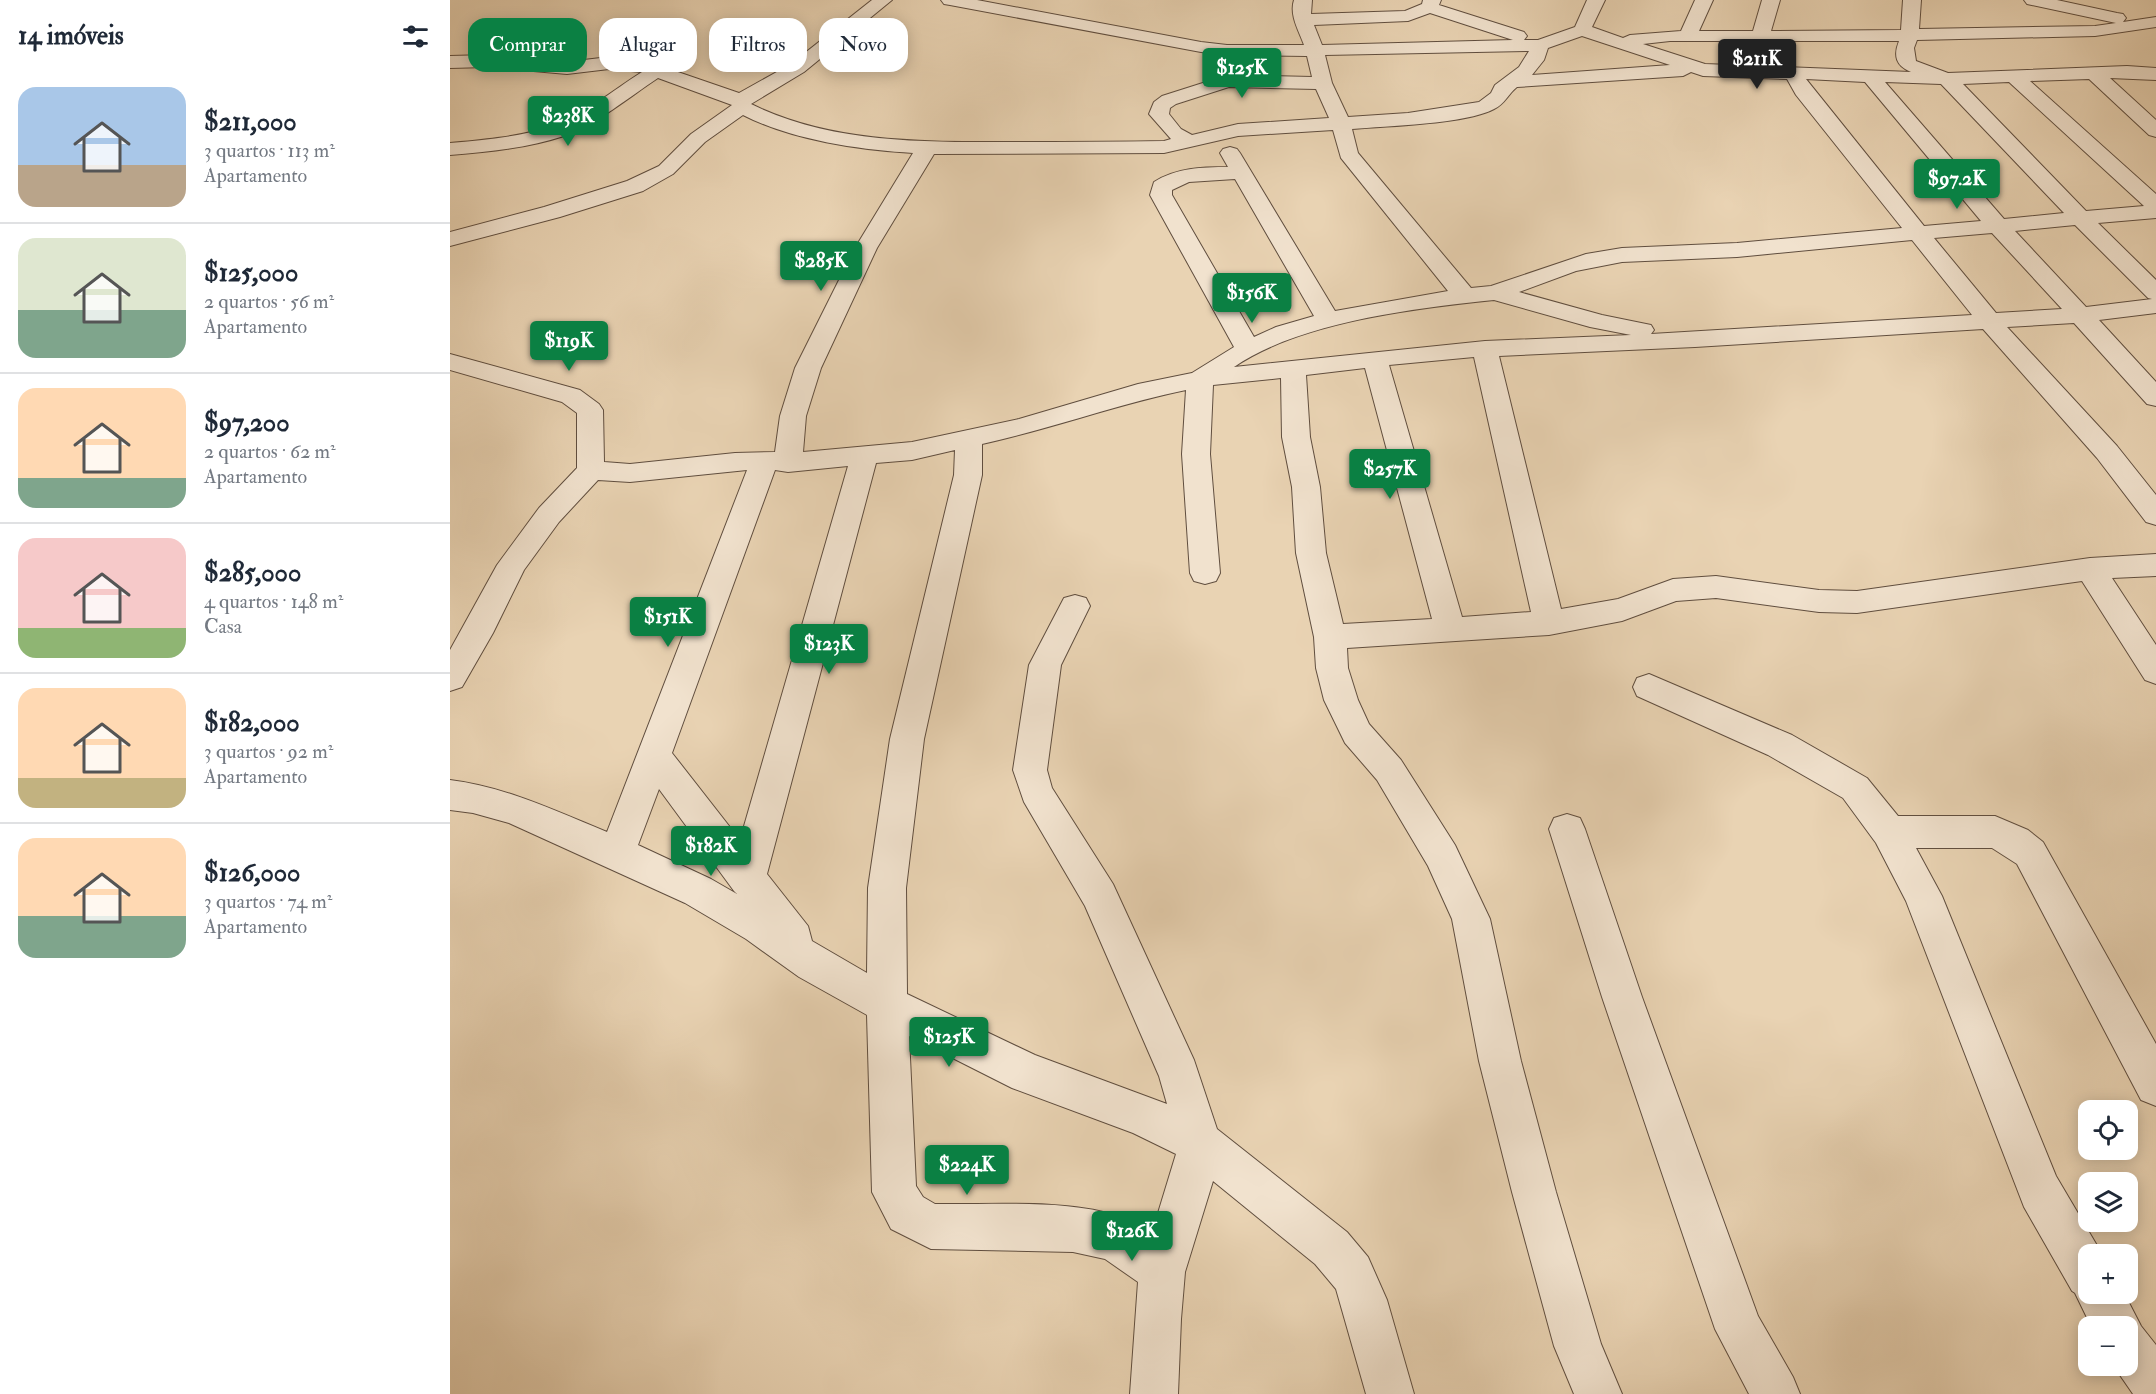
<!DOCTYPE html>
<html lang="pt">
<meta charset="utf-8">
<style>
:root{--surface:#fff;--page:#f6f6f7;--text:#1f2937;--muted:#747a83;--line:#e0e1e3;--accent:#0b8043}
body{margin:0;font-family:"IM FELL Double Pica",serif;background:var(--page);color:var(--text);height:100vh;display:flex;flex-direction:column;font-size:22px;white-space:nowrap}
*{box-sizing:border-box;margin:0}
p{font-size:20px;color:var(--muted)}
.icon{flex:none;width:33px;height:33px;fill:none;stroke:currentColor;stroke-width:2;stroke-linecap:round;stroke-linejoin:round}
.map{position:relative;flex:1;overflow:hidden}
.drawer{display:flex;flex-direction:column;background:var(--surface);width:450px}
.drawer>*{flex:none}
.banner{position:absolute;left:18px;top:18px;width:570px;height:54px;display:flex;gap:12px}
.fabs{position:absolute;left:1628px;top:1100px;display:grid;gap:12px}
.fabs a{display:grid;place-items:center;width:60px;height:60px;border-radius:12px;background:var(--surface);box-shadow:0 3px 15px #0003;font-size:30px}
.price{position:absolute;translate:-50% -51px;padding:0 14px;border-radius:6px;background:var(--accent);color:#fff;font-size:20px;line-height:39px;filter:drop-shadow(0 2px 3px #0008)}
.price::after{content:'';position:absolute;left:50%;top:36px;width:18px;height:14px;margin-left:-9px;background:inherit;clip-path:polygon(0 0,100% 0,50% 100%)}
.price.current{background:#222;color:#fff}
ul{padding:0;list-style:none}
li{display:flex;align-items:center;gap:18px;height:150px;padding:0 18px}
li+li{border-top:2px solid var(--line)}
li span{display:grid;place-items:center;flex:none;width:168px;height:120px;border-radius:18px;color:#555}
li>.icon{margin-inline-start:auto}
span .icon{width:72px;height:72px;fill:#fffc;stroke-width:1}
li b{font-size:26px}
h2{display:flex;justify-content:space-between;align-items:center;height:72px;padding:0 18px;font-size:26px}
.pill{padding:0 21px;border-radius:18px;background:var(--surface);box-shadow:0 3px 15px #0003;font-size:21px;line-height:54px}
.pill.current{background:var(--accent);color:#fff}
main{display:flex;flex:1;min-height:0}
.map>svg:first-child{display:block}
</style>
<main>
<section class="drawer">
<h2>14 imóveis<svg class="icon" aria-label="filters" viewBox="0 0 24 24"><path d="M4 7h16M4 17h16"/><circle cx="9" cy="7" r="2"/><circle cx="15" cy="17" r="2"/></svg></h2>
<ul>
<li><span style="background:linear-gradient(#a9c7e8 65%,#b9a48a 0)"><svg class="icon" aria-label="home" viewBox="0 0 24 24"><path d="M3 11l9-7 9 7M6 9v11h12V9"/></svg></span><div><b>$211,000</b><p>3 quartos · 113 m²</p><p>Apartamento</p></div></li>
<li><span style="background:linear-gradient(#dfe7d0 60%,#7fa58c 0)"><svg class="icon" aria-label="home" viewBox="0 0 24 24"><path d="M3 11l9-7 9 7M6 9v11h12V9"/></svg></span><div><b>$125,000</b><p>2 quartos · 56 m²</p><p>Apartamento</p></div></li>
<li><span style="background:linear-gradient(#ffd9b3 75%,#7fa58c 0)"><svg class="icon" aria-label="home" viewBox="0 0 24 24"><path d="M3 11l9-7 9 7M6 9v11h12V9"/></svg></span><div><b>$97,200</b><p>2 quartos · 62 m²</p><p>Apartamento</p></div></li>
<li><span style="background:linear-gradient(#f6c9c9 75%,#8fb573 0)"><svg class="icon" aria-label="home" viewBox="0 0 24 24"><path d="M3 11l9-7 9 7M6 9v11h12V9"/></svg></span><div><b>$285,000</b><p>4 quartos · 148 m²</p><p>Casa</p></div></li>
<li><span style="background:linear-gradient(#ffd9b3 75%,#c2b280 0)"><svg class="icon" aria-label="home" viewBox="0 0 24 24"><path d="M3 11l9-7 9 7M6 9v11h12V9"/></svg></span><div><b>$182,000</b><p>3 quartos · 92 m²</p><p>Apartamento</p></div></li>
<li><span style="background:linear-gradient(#ffd9b3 65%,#7fa58c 0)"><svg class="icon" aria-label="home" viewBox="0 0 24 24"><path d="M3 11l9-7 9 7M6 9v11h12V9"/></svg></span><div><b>$126,000</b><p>3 quartos · 74 m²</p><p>Apartamento</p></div></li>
</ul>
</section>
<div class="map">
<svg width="1706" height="1394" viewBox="0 0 1706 1394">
<rect width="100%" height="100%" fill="#e9d3b3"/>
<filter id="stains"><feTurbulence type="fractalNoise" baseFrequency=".00333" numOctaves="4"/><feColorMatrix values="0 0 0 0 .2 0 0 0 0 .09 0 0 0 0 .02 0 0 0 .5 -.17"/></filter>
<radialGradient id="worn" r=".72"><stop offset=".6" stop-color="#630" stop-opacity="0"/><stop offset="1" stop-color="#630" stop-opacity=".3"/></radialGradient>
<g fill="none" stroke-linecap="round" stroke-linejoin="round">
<g stroke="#604e3f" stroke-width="2">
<path id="minor" d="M422,0H442L354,72L301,104C378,142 466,142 550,142C605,142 659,142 714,141L721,139L699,114L704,102L712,96L778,75L862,77L857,56L777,55L751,52L500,5L494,4L491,0H527L751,42L777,45H854C849,31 839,15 844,0H862L861,14L955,11L972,4L973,0H991L989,5L1074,32L1077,36L1074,40H1088L1125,27L1137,0H1155L1142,27L1173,38L1180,35L1231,31L1245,0H1263L1249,31H1303L1312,0H1330L1321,31L1451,30L1453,0H1471L1469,29L1645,26L1666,23L1577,4L1574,0H1607L1667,13L1673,14L1676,18L1673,22L1706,17V27L1645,36L1467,40L1464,48L1466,61L1498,73L1677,66L1706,68V80L1660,78L1706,120V137L1699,135L1639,79L1580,81L1706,194V218L1648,223L1706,280V313L1649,320L1706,382V406L1697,404L1624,323L1557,327L1667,446L1706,495V525L1696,522L1647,458L1533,329L1245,347L1049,356L1111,609L1168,599L1223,579L1266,576L1369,590L1407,591L1640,558L1706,554V576L1662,578L1706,645V684L1695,680L1632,581L1407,613L1369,612L1266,598L1226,601L1172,621L1099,635L897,648L898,668L908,700L919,724L951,760L1005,845L1040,919L1071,1061L1106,1192L1151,1344L1172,1394H1124L1104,1346L1062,1192L1029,1061L1002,919L978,866L927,780L895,743L874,700L866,668L864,637L846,553L842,487L832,437L831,378L763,385L760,454L770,573L766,581L755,584L744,581L740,573L732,454L736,390C667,404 601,429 532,444V475L474,739L456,888L457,994L585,1055L717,1104L709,1076L635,906L574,802L563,770L579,665L614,598L625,595L636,598L640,606L611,665L597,770L602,788L663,884L744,1060L767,1129L897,1232L918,1257L937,1300L964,1394H916L886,1289L865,1264L763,1181L735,1272L731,1319L728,1394H680L688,1282L655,1259L623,1252L481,1249L441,1229L422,1192L417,1015L349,977L296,939L235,903L59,823L23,813L0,810V780C56,787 106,811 157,832L297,470L180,482L148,480L109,522L74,570L43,633L12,687L0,691V650L47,565L89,508L127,468V413L112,402L0,370V354L130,390L149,404L153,410L154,462L180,464L285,453L325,452L330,416L345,368L405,248L463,153C409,150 342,140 293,115L255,142L223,174L193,191L110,217L0,246V232L94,207L177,181L209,166L241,134L282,105L208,78C179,97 147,124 114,136C78,148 38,152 0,155V143C33,140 68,137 100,127C133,116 163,90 192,72L159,69L117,74L37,67L0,68V56L37,55L117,62L159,57L190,59L289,93L341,64ZM980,13L1063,40L872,45L864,25L958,21ZM1132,36L1220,65L1082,75L1094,60L1098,48ZM1220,41H1449C1443,56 1446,66 1461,72L1255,64L1193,44ZM1079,51L1069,67L1045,85L1041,93L1029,102L958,113L898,117L882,83L875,55ZM1241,72L1253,76L1337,79L1346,95L1452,228L1287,243L1172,248L1136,254L1041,286L1021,288L908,153L902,129C936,126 1016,124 1044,109C1055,104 1058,94 1067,87L1233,76ZM1356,79L1415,82L1531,221L1474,226ZM1435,82L1491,84L1614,213L1554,219ZM1559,82L1694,206L1636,211L1513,84ZM779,87L866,89L879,118L788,124L742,135L731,129L719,114L720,108L726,104ZM883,130L891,158L998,291L885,311L790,153L787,149L780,147L773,149L770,153L778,167C752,167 726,168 704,182L700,195L784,347L742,373L688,384L569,419L462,442L353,452L356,416L371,368L427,248L484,154L714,153L788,136ZM785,179L864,316L826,327L804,337L722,195V190L739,182ZM1625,225L1698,298L1702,299L1636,307L1565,231ZM1542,233L1612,309L1546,313L1484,238ZM1462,240L1522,315L1201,334L1204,330L1201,325L1152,315L1069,292L1126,271L1172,262L1287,257ZM1044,300L1140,327L1181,335L1035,341L784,367C849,322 966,308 1044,300ZM1024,357L1081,612L1012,617L939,365ZM915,368L982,619L893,624L876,553L870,487L860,437L856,375ZM505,450L504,475L440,739L418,888L417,973L362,941L358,926L317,874L426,463L462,460ZM398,466L290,840L222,753L325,470L338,472ZM209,789L284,891L287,894L261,879L188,845ZM459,1036L562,1088L683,1133L726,1154L701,1236C690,1228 679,1220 665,1215C612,1199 541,1205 485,1204L473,1197L466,1186Z
M1199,674L1342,735L1417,778L1448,816H1545L1578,830L1593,842L1706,1044V1106L1691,1100L1567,864L1542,848H1466L1492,896L1606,1176L1652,1254H1638V1293H1674L1691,1326L1706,1345V1394H1683L1663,1365H1677V1326H1641L1625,1293L1622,1291L1574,1207L1456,901L1426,843L1393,798L1318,755L1187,696L1183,687L1187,678Z
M1117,814L1130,818L1135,829L1192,997L1308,1316L1343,1377L1350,1394H1299L1265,1329L1152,997L1099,829L1104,818Z"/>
</g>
<use href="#minor" fill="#f1e2ce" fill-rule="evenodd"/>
</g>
<rect width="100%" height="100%" filter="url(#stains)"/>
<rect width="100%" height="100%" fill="url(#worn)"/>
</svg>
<div class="fabs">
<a><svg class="icon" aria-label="locate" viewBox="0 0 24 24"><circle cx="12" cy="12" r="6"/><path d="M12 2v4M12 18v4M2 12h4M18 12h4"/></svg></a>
<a><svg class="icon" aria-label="layers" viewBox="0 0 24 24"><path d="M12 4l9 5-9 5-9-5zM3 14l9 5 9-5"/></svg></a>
<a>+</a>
<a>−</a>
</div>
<b class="price current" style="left:1307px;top:90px">$211K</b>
<b class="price" style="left:792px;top:99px">$125K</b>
<b class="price" style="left:118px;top:147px">$238K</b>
<b class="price" style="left:1507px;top:210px">$97.2K</b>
<b class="price" style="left:371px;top:292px">$285K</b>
<b class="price" style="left:802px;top:324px">$156K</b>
<b class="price" style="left:119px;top:372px">$119K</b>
<b class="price" style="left:940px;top:500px">$257K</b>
<b class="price" style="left:218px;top:648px">$151K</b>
<b class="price" style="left:379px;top:675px">$123K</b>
<b class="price" style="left:261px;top:877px">$182K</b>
<b class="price" style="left:499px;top:1068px">$125K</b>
<b class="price" style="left:517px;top:1196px">$224K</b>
<b class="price" style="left:682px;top:1262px">$126K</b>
<div class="banner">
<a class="pill current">Comprar</a>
<a class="pill">Alugar</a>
<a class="pill">Filtros</a>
<a class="pill">Novo</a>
</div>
</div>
</main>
